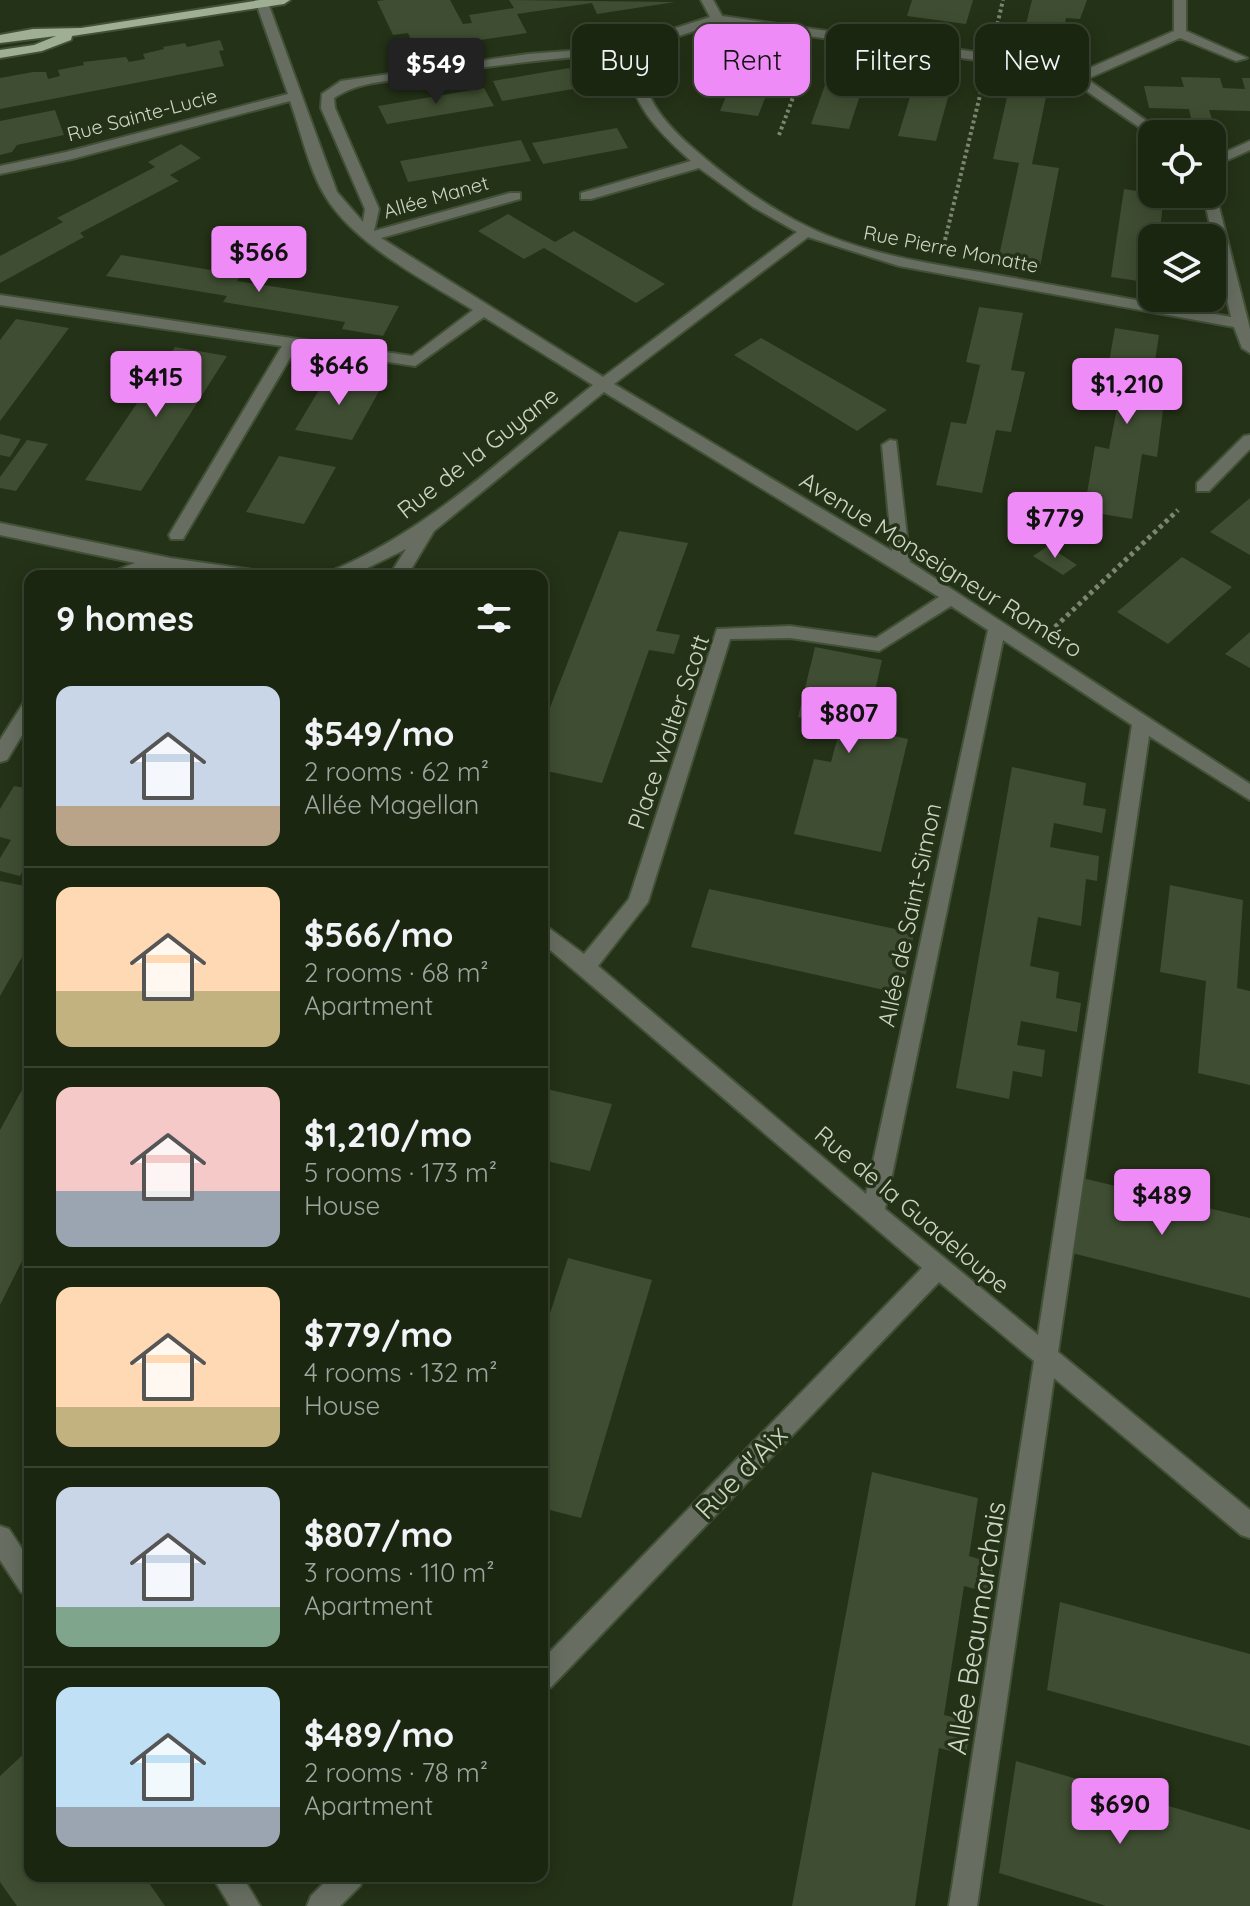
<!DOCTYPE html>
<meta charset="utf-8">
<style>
:root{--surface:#1b2611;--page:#242e1a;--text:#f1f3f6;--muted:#a0a59f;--line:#394331;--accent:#ef8bf7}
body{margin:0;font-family:Quicksand,sans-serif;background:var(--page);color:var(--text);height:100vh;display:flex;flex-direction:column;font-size:30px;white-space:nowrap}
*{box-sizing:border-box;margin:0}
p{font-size:26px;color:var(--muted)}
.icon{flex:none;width:44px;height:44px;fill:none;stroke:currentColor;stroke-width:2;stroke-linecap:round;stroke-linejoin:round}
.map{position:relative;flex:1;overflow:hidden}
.drawer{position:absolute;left:24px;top:570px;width:524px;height:1312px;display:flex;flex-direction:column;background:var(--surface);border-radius:16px;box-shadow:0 4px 20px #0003,0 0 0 2px var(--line)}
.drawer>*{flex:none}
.top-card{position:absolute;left:572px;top:24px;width:558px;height:72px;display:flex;gap:16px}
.controls{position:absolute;left:1138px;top:120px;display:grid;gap:16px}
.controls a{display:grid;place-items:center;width:88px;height:88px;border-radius:16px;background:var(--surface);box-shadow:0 4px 20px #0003,0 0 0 2px var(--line);font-size:40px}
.price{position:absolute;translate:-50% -68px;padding:0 18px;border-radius:8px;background:var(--accent);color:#111;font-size:26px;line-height:52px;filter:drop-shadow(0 2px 4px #0008)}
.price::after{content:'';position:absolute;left:50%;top:48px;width:24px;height:18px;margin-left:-12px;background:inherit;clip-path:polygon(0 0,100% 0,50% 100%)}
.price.on{background:#222;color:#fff}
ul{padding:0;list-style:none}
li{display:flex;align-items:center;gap:24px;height:200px;padding:0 32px}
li+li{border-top:2px solid var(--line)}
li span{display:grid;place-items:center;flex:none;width:224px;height:160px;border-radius:16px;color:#555}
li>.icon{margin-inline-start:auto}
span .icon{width:96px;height:96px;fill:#fffc;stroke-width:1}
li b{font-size:34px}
h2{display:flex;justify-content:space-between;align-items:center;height:96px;padding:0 32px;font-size:34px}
.chip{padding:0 28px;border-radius:16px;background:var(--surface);box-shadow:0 4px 20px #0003,0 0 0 2px var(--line);font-size:28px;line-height:72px}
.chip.on{background:var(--accent);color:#111}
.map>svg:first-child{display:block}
</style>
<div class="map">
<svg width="1250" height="1906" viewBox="0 0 1250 1906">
<rect width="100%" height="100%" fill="#243217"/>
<path fill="#3f4e32" d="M385,0H450L463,24L472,23L469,15L514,8L509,0L675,2L597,14L592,3L517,14L527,33L416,50L408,33L393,35L377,1Z
M912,0H973L966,24L907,16Z
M1032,0H1087L1080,19L1066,18L1063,37L1024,32Z
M220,40L224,50L219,51L224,66L0,109V78L33,72H46L48,79L60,76L58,70L84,65L83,62L126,57L129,62L145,59L143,54L164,49L163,47L185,43L187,47Z
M746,48L783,53L758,116L720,111Z
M834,60L870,65L849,129L811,124Z
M569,68L579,88L502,101L493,81Z
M918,71L954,76L936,141L898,136Z
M1181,77L1220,78L1223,88L1245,89L1242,78H1250V111L1209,110L1212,119L1191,118L1189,109L1149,108L1144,86L1184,87Z
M484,88L494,106L387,124L378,106Z
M1008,93L1046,97L1032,164L1059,168L1040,267L998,261L1019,163L993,159Z
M55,110L64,135L17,145L12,152L0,155V121Z
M617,128L628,148L543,164L532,143Z
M521,140L531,161L408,182L400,161Z
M181,144L201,158L170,175L179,181L80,233L84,237L0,283V256L63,222L57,218L155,167L148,162Z
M1124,189L1164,195L1159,238H1152V283L1111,277Z
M508,214L555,242L574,231L665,284L636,303L544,248L524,259L478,231Z
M121,255L241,275L237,281L399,306L383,336L342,329L345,322L223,302L227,296L106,276Z
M979,307L1023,313L1011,370L1025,372L1011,432L996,430L982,493L936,485L951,422L966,424L970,409L980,365L966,362Z
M16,319L69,328L0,421V340Z
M1115,328L1159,335L1150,393L1165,395L1157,457L1142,454L1132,519L1084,511L1095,446L1109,449L1121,388L1105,385Z
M761,338L887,410L857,431L734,355Z
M175,347L227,356L141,491L85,480Z
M328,375L383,384L352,440L295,430Z
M0,434L21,439L10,457L0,455Z
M27,440L48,444L16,491L0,488V477Z
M279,456L336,467L304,524L246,512Z
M1250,498V555L1210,532Z
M619,531L688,543L656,631L680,635L674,654L649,650L602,783L542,770V728Z
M1048,546L1077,565L1063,575L1033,556Z
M1182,557L1232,587L1168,644L1117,612Z
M1250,632V668L1225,654Z
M815,647L882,660L866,730L908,739L881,852L794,834L814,759L831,762L841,725L798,717Z
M1012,767L1086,783L1083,805L1106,809L1102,833L1054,823L1050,847L1099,856L1097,881L1086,879L1081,926L1038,917L1030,966L1059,972L1056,998L1081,1003L1077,1032L1021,1021L1017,1045L1045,1050L1042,1077L1013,1071L1009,1099L956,1088Z
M14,786L30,789V858L20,876L0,871V858L11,840L0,837V809Z
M0,881L30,887V943L0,996Z
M1170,885L1243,900L1237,988L1250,991V1085L1198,1073L1206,981L1160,972Z
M709,889L914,933L902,994L691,947Z
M23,1088L30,1090V1245L0,1305V1130Z
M542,1088L612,1104L590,1171L542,1160Z
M1078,1177L1250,1218V1298L1068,1252Z
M568,1258L652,1280L581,1518L542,1508V1338Z
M872,1472L978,1498L969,1556L993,1563L990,1593L964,1586L944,1715L971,1722L966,1755L939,1748L915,1906H792Z
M1060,1602L1250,1654V1746L1047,1690Z
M30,1748V1876H144L165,1906H17L0,1882V1776Z
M1016,1761L1250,1830V1906H1106L999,1873Z"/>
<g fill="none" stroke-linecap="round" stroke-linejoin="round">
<g stroke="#425036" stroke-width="4">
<path id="minor" d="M255,0H267L337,192L363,222L365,209L321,108L322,94L341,81L528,54L635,46L645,38L710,17L701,0H713L722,16L1018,58L1076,74L1174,31V0H1186V31L1247,58L1236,61L1180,38L1087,79L1165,134L1152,136L1072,81L1017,66L718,23L655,44L644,51C636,92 665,124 694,149C733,183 778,215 826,235C880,257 940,265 997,275C1075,289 1153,303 1231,317L1203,194L1215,191L1250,329V353L1242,348L1234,327L899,266L808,237L614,384L892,551L882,445L890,440L896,441L910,562L1250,784V800L1149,736L1058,1352L1250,1510V1538L1241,1535L1054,1378L977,1906H949L1034,1361L939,1282L551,1687L542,1691V1660L922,1268L542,943V923L584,954L629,899L717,629L790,626L876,638L939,597L604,392L434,531L407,576H389L406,549L351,576H326L329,572C431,530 508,452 593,385L484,317L415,366L296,348L183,539H171L169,535L282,346L0,305V295L412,356L473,310C424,280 353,244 324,194C308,167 301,131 290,101L72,159L0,174V166L66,152L288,94ZM631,54C622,98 662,135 691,161L581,193V199H591L699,168L753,207L797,232L603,377L381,238L520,199V193H510L374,231L379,209L335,108L334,98C359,81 392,81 422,76C491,66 561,56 631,54ZM951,606L988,630L866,1194L598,966L648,902L730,639L790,638L879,651ZM1003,640L1132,725L1038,1335L885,1209Z
M1250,141V150L1212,167V158Z
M1250,435V449L1209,491H1197V483L1244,436Z
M0,523L170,558L253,570L262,576H212L164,569L133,576H109L112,572L135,563L0,535Z
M30,700V722L7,760L0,762V740L24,702Z
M0,1526L9,1529L30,1561V1595L21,1592L0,1560Z
M212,1876H242L260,1906H230Z
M331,1876H364L360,1886L340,1906H307L311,1896Z"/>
</g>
<g stroke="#425036" stroke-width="4">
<path id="major" d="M260,0H290L284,4L72,36L71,40L42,51L0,58V50L34,45L56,36L0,43V35L33,29L81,28Z"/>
</g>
<path stroke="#7b8671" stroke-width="4" stroke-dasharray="3 3" stroke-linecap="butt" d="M996,30L1003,0
M779,135L807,60
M945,240L982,87"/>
<path stroke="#7b8671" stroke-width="5" stroke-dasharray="4 4" stroke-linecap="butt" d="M1055,627L1178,510"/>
<use href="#minor" fill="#676e61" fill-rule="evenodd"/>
<use href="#major" fill="#9faf93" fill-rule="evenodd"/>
</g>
<g text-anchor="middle" stroke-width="7" stroke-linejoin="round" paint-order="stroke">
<g font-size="20" fill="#cdd6c5" stroke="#243217">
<text transform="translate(142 115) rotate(-15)" y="7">Rue Sainte-Lucie</text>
<text transform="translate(436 197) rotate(-16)" y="7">Allée Manet</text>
<text transform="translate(951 249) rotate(11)" y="7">Rue Pierre Monatte</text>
</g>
<g font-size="24" fill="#cdd6c5" stroke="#243217">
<text transform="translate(478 453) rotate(-38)" y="8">Rue de la Guyane</text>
<text transform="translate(941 565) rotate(32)" y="8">Avenue Monseigneur Roméro</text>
<text transform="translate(669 732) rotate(-71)" y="8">Place Walter Scott</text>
<text transform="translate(910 915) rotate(-78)" y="8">Allée de Saint-Simon</text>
<text transform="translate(912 1210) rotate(40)" y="8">Rue de la Guadeloupe</text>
</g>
<g font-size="28" fill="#cdd6c5" stroke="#243217">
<text transform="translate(741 1472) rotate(-46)" y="10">Rue d'Aix</text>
<text transform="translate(976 1628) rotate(-81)" y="10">Allée Beaumarchais</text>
</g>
</g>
</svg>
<div class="controls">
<a><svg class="icon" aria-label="locate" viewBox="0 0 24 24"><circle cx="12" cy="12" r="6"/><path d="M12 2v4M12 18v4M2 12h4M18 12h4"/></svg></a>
<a><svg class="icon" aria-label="layers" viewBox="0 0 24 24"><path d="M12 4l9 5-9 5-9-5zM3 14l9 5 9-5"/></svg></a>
</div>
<b class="price on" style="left:436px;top:106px">$549</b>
<b class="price" style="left:259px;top:294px">$566</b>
<b class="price" style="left:339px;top:407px">$646</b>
<b class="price" style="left:156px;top:419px">$415</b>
<b class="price" style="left:1127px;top:426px">$1,210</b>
<b class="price" style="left:1055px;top:560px">$779</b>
<b class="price" style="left:849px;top:755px">$807</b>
<b class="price" style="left:1162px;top:1237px">$489</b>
<b class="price" style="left:1120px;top:1846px">$690</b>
<div class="top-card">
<a class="chip">Buy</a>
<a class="chip on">Rent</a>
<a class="chip">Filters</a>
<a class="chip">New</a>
</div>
<section class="drawer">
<h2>9 homes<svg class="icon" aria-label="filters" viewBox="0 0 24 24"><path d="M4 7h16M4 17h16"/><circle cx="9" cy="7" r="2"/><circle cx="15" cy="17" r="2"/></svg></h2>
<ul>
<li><span style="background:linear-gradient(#c9d6e8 75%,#b9a48a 0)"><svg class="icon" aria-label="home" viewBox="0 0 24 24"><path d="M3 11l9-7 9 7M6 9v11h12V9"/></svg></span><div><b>$549/mo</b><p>2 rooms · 62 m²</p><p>Allée Magellan</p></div></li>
<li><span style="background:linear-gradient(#ffd9b3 65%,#c2b280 0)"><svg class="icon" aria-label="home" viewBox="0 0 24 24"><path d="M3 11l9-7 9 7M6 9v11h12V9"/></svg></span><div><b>$566/mo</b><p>2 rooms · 68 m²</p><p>Apartment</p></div></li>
<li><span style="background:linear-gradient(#f6c9c9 65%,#9aa5b1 0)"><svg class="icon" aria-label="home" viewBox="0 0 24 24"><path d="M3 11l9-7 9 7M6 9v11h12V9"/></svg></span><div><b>$1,210/mo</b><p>5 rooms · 173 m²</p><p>House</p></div></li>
<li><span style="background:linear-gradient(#ffd9b3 75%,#c2b280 0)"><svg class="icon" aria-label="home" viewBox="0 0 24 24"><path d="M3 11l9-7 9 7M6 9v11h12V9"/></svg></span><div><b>$779/mo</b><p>4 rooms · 132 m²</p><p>House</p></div></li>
<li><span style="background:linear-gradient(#c9d6e8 75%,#7fa58c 0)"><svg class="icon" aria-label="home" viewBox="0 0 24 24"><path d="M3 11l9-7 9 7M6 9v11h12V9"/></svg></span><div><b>$807/mo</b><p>3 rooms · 110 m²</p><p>Apartment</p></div></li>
<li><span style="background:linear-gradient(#bfe0f5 75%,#9aa5b1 0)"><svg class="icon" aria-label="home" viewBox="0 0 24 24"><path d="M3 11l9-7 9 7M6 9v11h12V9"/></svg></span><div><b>$489/mo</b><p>2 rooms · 78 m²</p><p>Apartment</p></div></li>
</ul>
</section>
</div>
